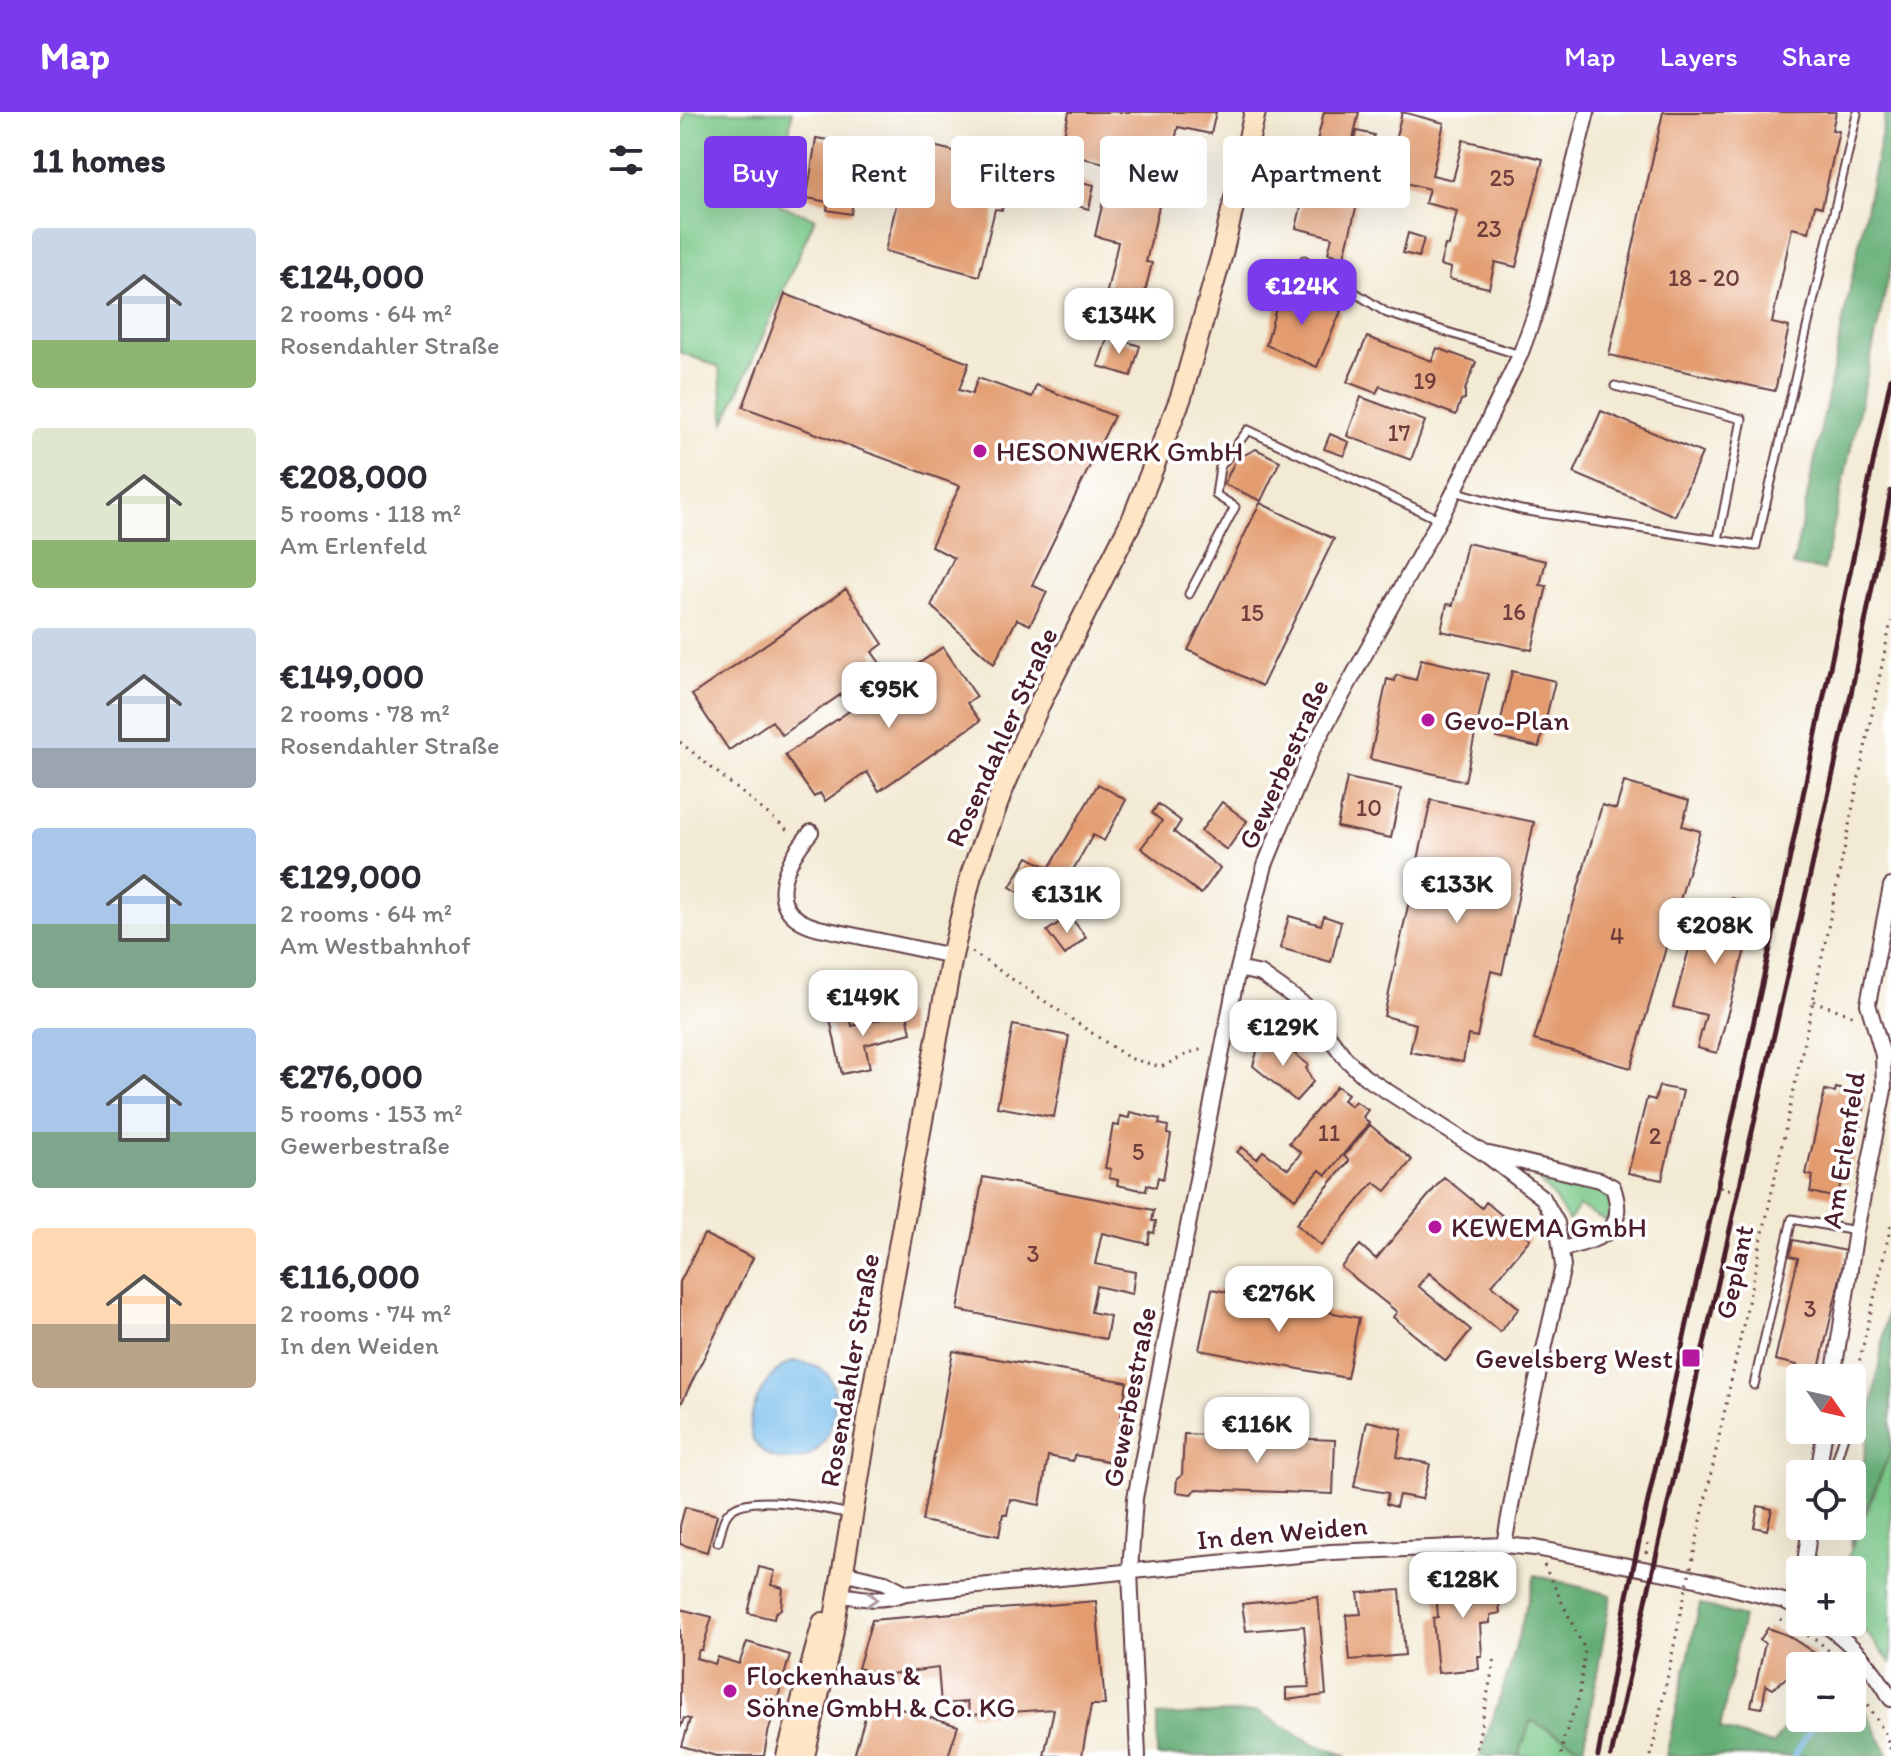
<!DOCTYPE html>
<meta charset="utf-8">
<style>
:root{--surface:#fff;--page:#f7f7f7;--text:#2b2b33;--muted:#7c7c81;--accent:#7c3aed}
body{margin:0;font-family:Itim,sans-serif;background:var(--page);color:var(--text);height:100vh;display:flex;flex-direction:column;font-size:30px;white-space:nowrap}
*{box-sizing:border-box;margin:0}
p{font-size:26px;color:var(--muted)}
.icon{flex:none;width:44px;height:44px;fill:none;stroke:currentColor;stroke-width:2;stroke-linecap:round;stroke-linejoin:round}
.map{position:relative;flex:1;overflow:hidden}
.side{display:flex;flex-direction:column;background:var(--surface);width:680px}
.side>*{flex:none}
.guide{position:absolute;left:24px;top:24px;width:760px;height:72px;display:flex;gap:16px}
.needle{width:52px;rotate:124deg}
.tools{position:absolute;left:1106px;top:1252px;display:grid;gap:16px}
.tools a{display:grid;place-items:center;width:80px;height:80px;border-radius:8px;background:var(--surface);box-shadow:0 8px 32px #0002;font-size:40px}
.price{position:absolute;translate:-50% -68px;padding:0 18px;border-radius:16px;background:#fff;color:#222;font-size:26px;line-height:52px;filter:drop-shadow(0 2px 4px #0008)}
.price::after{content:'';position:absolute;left:50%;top:48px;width:24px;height:18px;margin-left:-12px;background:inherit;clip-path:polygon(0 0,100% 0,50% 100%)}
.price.active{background:var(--accent);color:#fff}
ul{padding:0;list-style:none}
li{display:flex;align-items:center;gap:24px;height:200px;padding:0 32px}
li span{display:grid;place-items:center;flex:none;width:224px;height:160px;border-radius:8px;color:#555}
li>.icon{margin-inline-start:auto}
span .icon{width:96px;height:96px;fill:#fffc;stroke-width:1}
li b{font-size:34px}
h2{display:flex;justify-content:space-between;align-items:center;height:96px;padding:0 32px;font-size:34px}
.pill{padding:0 28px;border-radius:8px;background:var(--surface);box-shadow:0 8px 32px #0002;font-size:28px;line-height:72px}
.pill.active{background:var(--accent);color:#fff}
header{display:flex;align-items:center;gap:48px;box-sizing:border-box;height:112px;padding:0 40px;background:var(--accent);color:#fff}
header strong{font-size:38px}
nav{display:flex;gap:44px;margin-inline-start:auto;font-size:28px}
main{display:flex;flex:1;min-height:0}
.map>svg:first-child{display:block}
</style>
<header>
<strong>Map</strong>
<nav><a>Map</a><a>Layers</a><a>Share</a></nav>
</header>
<main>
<section class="side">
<h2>11 homes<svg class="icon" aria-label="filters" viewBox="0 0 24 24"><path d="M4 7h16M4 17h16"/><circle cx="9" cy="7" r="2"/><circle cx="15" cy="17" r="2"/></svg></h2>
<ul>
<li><span style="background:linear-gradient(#c9d6e8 70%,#8fb573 0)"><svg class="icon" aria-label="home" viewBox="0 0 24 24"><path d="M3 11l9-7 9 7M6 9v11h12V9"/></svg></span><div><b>€124,000</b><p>2 rooms · 64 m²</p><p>Rosendahler Straße</p></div></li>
<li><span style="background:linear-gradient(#dfe7d0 70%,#8fb573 0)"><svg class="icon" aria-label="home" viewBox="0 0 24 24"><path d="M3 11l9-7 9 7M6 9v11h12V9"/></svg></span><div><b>€208,000</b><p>5 rooms · 118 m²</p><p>Am Erlenfeld</p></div></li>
<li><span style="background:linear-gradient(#c9d6e8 75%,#9aa5b1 0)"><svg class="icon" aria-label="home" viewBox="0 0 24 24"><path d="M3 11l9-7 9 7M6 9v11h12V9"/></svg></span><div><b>€149,000</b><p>2 rooms · 78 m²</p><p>Rosendahler Straße</p></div></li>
<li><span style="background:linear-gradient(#a9c7e8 60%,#7fa58c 0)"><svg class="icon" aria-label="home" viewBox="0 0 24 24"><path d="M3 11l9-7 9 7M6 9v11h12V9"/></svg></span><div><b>€129,000</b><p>2 rooms · 64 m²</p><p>Am Westbahnhof</p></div></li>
<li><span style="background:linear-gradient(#a9c7e8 65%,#7fa58c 0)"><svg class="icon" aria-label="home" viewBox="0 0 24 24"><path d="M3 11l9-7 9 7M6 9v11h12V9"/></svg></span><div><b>€276,000</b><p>5 rooms · 153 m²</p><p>Gewerbestraße</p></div></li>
<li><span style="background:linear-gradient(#ffd9b3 60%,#b9a48a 0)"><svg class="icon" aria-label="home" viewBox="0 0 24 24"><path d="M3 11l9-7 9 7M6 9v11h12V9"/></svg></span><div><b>€116,000</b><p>2 rooms · 74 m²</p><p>In den Weiden</p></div></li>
</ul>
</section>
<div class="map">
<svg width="1211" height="1644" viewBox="0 0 1211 1644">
<rect width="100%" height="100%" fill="#fff"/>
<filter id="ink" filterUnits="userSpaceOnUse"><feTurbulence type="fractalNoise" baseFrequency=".0125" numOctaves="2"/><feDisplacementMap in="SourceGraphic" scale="16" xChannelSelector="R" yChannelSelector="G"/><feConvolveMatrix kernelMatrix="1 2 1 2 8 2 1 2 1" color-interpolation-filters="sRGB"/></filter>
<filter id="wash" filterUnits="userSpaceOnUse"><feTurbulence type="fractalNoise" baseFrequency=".006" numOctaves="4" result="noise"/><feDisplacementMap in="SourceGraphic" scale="32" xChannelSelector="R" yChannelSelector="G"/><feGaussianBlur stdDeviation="1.8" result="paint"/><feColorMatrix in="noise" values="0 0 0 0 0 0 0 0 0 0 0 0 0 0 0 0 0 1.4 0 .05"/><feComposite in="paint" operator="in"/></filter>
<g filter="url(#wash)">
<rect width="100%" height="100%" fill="#f3ead4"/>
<path fill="#7ac989" stroke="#62745a" stroke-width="2" d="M6,0H112L99,93L135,106L45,310L39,255L0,240V19Z
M862,1062L916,1075L926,1082L932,1096L926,1109L899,1094L889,1109L872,1083L858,1068Z
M1211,1339V1551L1172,1503V1458H1163Z
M851,1608L904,1637L903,1644H839Z"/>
<path fill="#63ad75" stroke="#566650" stroke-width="2" d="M1206,0H1211V154L1144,458L1113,454Z
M1211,1176V1339L1170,1436Z
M855,1463L931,1483L904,1637L851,1608L839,1644H800L830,1555Z
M1020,1492L1063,1505L1040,1617L1093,1633L1120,1592V1606H1172V1581L1182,1592L1209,1644H986Z
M579,1600L634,1632L667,1644H477V1604Z"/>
<path fill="#73bbeb" stroke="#5e6d8b" stroke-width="2" d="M114,1249C124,1251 134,1251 143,1258C163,1273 155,1315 142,1332C126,1353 94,1353 77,1334C57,1311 87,1256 114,1249Z"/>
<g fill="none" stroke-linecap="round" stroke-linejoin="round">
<path stroke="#73bbeb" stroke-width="5" d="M1114,1644L1138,1606"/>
</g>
<g id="blocks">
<path fill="#e39c6f" d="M389,0H536L531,22L498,15L487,65L380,41Z
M644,0H679L672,32L674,33L677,19L694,23L664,145L648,141L652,125L616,116Z
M722,0L764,11L752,63L773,68L783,28L863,47L836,155L815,150L809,176L769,167L771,156L760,153L765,133L769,134L777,99L745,91L749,77L706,66Z
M983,0H1156L1152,18L1159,19L1142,95L1135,93L1129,120L1112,116L1092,211L1109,215L1095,279L929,243Z
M136,26L166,31L159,75L175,78L171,102L147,98L148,90L127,86Z
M232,29L332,53L322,98L315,97L299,164L205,139Z
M385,66L414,73L409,97L379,89Z
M428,68L482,81L466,150L472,151L462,192L426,184L438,130L415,124Z
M728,121L744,126L739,145L723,141Z
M602,174L661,199L637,255L586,233Z
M105,182L289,251L279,278L292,282L298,266L352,285L356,273L434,304L352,473L367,480L350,513L337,507L314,552L251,494L274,446L251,434L280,374L63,295Z
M428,224L460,234L451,264L418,254Z
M687,225L752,249L757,236L796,250L785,278V287L781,288L776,303L700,274L696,281L667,270Z
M681,285L745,309L731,348L667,324Z
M921,299L1022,341L995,404L894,361Z
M650,322L669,330L664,344L644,337Z
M576,337L600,349L581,389L544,372L556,347Z
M580,391L654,427L582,574L508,538Z
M787,431L866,449L860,473L867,474L852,538L761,519L767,492L773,493Z
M166,477L203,532L192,540L202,554L102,623L92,609L49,638L12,583Z
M263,535L297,585L287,591L300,609L199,679L187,660L145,689L140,681L134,685L105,643Z
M741,547L808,562L785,669L690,647L707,567L715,569L716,563L736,568Z
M832,559L875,569L859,635L817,626Z
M667,666L721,677L711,726L657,715Z
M944,670L1009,689L1002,714L1020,719L951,956L854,928L922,693L936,697Z
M418,672L446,688L424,729L413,723L386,770L381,767L372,785L369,783L363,794L330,775L348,745L369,756Z
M751,688L854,710L822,862L811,859L797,925L788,923L783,950L730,940L736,912L704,904Z
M542,690L567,709L547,738L521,719Z
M478,692L501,709L494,720L540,756L521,782L461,736L482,709L472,701Z
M1051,786L1077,793L1037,941L1017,936L1026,903L993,895L1022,790L1047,797Z
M609,804L641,813L644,804L661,810L651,850L600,836Z
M392,807L406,825L385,843L367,819L383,808L386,811Z
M168,898L172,914L227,901L231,921L185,933L190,956L162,962L149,903Z
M333,913L389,924L374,1005L317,995Z
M593,925L629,953L626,956L633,970L616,989L573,954L578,936Z
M657,974L668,982L663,988L671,994L675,989L688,998L683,1005L689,1011L646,1063L640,1058L615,1087L557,1040L562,1035L577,1047L583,1039L608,1057L621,1041L609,1031Z
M979,974L1003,979L982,1068L948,1061L967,986L975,988Z
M1156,976L1176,981L1175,984L1186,987L1168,1071L1161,1070L1157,1086L1130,1080L1133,1064L1126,1062L1145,978L1155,980Z
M450,1000L480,1007L479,1012L488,1014L487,1022L491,1023L483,1067L478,1065L476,1075L467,1073L466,1079L437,1073L438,1068L429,1066L431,1057L425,1056L433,1013L439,1014L440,1004L449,1006Z
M690,1013L732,1048L706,1079L694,1070L641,1134L616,1112L669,1049L664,1044Z
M303,1065L474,1098L472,1109H476L474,1121L470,1120L468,1132L422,1121L415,1152L455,1160L452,1182L416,1174L411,1200L430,1204L426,1227L278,1198Z
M764,1065L802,1096L806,1090L850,1127L812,1173L839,1196L820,1220L749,1161L738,1174L791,1218L766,1249L713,1205L717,1200L661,1155L680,1133L696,1147Z
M24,1122L73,1146L0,1294V1170Z
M1113,1128L1166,1139L1137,1266H1120V1293L1108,1291L1117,1253L1095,1248L1118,1146L1110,1144Z
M532,1177L679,1206L667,1266L519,1238Z
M273,1239L447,1270L433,1350L394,1343L393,1349L368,1344L360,1393L330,1387L327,1403L323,1402L319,1424L242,1409Z
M687,1309L722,1317L717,1345L750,1352L742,1387L719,1383L716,1395L706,1392L708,1381L674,1375Z
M504,1322L655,1328L653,1382L516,1377L511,1382L496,1380L497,1367L502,1363Z
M1078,1394L1092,1397L1087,1418L1074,1415Z
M5,1395L37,1403L27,1440L0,1432V1414Z
M79,1455L95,1459L91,1473L103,1476L101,1497L95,1501L94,1507L68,1501Z
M816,1462L820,1501L810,1503V1511L800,1512L802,1544H798L799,1557L758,1561L753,1506L758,1505L755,1467Z
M720,1478L725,1543L670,1548L666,1503L681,1502L678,1481Z
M638,1484L646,1583L606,1588V1576L629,1575L624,1514L566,1519L562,1492Z
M416,1489L425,1593H411L402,1644H364L374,1597L290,1603L287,1590L261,1592L258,1556L203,1563L178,1556L192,1508Z
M0,1497L32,1505L22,1538H19L16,1546L35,1552L38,1545L59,1552L67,1530L110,1543L88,1621L84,1644H36L2,1634L10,1607L4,1606L0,1617Z
M1088,1516L1107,1523L1136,1542L1129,1554H1120L1093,1577L1086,1573L1082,1596L1071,1594L1085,1531L1080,1528Z
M190,1588L278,1614L268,1644H174Z"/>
</g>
</g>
<g filter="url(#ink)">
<use href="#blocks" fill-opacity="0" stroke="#633d44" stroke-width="2"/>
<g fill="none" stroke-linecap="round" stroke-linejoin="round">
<g stroke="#633d44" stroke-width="11">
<path id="service" d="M624,148L707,201L840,243
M935,274L1062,307L1038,428
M774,379L841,398L1076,434L1177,2
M509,482L555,395L536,383L540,355L568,318L758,407
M1074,1273L1112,1107L1176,1119
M1172,1283L1173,1276
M1152,1362L1166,1318
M38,1430C41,1421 42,1408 48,1401C67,1378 144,1397 170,1402"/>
</g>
<g stroke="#633d44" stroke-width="18">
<path id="minor" d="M131,720C104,752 80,801 139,816L272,844
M558,857L581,862L625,893L666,947L685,965L805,1042L863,1086L877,1111L883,1154L842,1334L824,1433
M809,1042L920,1068L933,1075C949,1122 919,1127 882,1137
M1153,1266L1176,1119L1204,978L1203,943L1188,892L1211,774
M1138,1362L1145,1318
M1124,1458L1130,1414
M162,1460L205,1470L226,1481
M157,1482C183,1487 201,1490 226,1481L651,1440L824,1433L855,1436L1021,1468L1104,1489L1120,1496
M1141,1510C1171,1530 1194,1556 1211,1587
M458,1644L450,1459L455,1386L558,857L585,753L631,640L771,386L840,243L858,194L907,0"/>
</g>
<g stroke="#633d44" stroke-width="24">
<path id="secondary" d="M107,1644L143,1511
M124,1644L152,1524L194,1272L272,844L291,763L322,679L359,593L453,406L501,285L542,142L575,0"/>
</g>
<path stroke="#633d44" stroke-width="3" stroke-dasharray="2 6" stroke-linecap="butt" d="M0,630L110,720
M292,840L449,946L481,955L516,938H526
M1133,889L1174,904
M1040,1075L1056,1079
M1176,1264L1211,1113
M966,1441L968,1430
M1014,1441L1133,889L1211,509
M864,1453L905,1538L899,1585L884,1626L881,1644
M1100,1507L1139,1530L1165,1553
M1172,1565L1206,1623L1211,1639
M795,1644L815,1545
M971,1644L1002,1495"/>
<use href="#service" stroke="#fff" stroke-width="7"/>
<use href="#minor" stroke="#fff" stroke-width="14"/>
<use href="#secondary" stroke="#fde5c5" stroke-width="20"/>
<path stroke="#4a1f2b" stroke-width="5" d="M918,1644L947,1484L1107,759L1211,266
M931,1644L1171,582L1211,379"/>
<path stroke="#633d44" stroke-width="3" stroke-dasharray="2 6" stroke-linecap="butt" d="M1002,1495L1014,1441"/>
</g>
<defs><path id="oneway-chevron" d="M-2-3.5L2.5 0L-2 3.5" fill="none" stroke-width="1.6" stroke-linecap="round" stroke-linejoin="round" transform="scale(2)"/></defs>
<use stroke="#ae9aa0" href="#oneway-chevron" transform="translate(192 1487) rotate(3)"/>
</g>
<g fill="#b5179e" stroke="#fff" stroke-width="3">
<circle cx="300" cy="339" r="8"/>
<circle cx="748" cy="608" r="8"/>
<circle cx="755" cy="1115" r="8"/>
<rect x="1001" y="1236" width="20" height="20" rx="4"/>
<circle cx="50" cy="1579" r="8"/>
</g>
<g text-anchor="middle" stroke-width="7" stroke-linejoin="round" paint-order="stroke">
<g font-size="24" fill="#703e3c">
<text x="822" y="74">25</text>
<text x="809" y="125">23</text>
<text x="1024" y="174">18 - 20</text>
<text x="745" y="277">19</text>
<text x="719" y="329">17</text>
<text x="834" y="508">16</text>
<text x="572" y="509">15</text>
<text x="689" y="704">10</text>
<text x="937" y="832">4</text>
<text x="649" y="1029">11</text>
<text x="975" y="1032">2</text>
<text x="458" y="1048">5</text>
<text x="353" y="1150">3</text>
<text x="1130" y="1205">3</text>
</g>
<g font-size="28" fill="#4a1f2b" stroke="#fff" text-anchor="start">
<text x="316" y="349">HESONWERK GmbH</text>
<text x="764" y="618">Gevo-Plan</text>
<text x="771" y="1125">KEWEMA GmbH</text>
<text x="993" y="1256" text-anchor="end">Gevelsberg West</text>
<text x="66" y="1573">Flockenhaus &amp;<tspan x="66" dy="32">Söhne GmbH &amp; Co. KG</tspan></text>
</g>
<g font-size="28" fill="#4a1f2b" stroke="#fff">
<text transform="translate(321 625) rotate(-66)" y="10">Rosendahler Straße</text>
<text transform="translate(603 652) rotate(-66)" y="10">Gewerbestraße</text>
<text transform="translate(1163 1038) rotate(-81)" y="10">Am Erlenfeld</text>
<text transform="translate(1054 1160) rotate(-78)" y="10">Geplant</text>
<text transform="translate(169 1258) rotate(-80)" y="10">Rosendahler Straße</text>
<text transform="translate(449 1285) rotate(-79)" y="10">Gewerbestraße</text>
<text transform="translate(602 1420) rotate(-5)" y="10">In den Weiden</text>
</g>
</g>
</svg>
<div class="tools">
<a><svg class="needle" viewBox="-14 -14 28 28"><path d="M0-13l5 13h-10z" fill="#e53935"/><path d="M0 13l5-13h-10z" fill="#7c7c81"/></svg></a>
<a><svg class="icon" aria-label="locate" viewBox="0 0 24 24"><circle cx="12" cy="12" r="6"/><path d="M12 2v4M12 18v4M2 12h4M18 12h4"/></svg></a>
<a>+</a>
<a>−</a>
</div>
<b class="price active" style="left:622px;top:215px">€124K</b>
<b class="price" style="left:439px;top:244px">€134K</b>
<b class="price" style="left:209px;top:618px">€95K</b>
<b class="price" style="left:777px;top:813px">€133K</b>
<b class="price" style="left:387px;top:823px">€131K</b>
<b class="price" style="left:1035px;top:854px">€208K</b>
<b class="price" style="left:183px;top:926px">€149K</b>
<b class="price" style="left:603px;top:956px">€129K</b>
<b class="price" style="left:599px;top:1222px">€276K</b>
<b class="price" style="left:577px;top:1353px">€116K</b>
<b class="price" style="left:783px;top:1508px">€128K</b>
<div class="guide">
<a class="pill active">Buy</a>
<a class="pill">Rent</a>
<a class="pill">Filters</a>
<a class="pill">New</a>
<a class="pill">Apartment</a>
</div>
</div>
</main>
